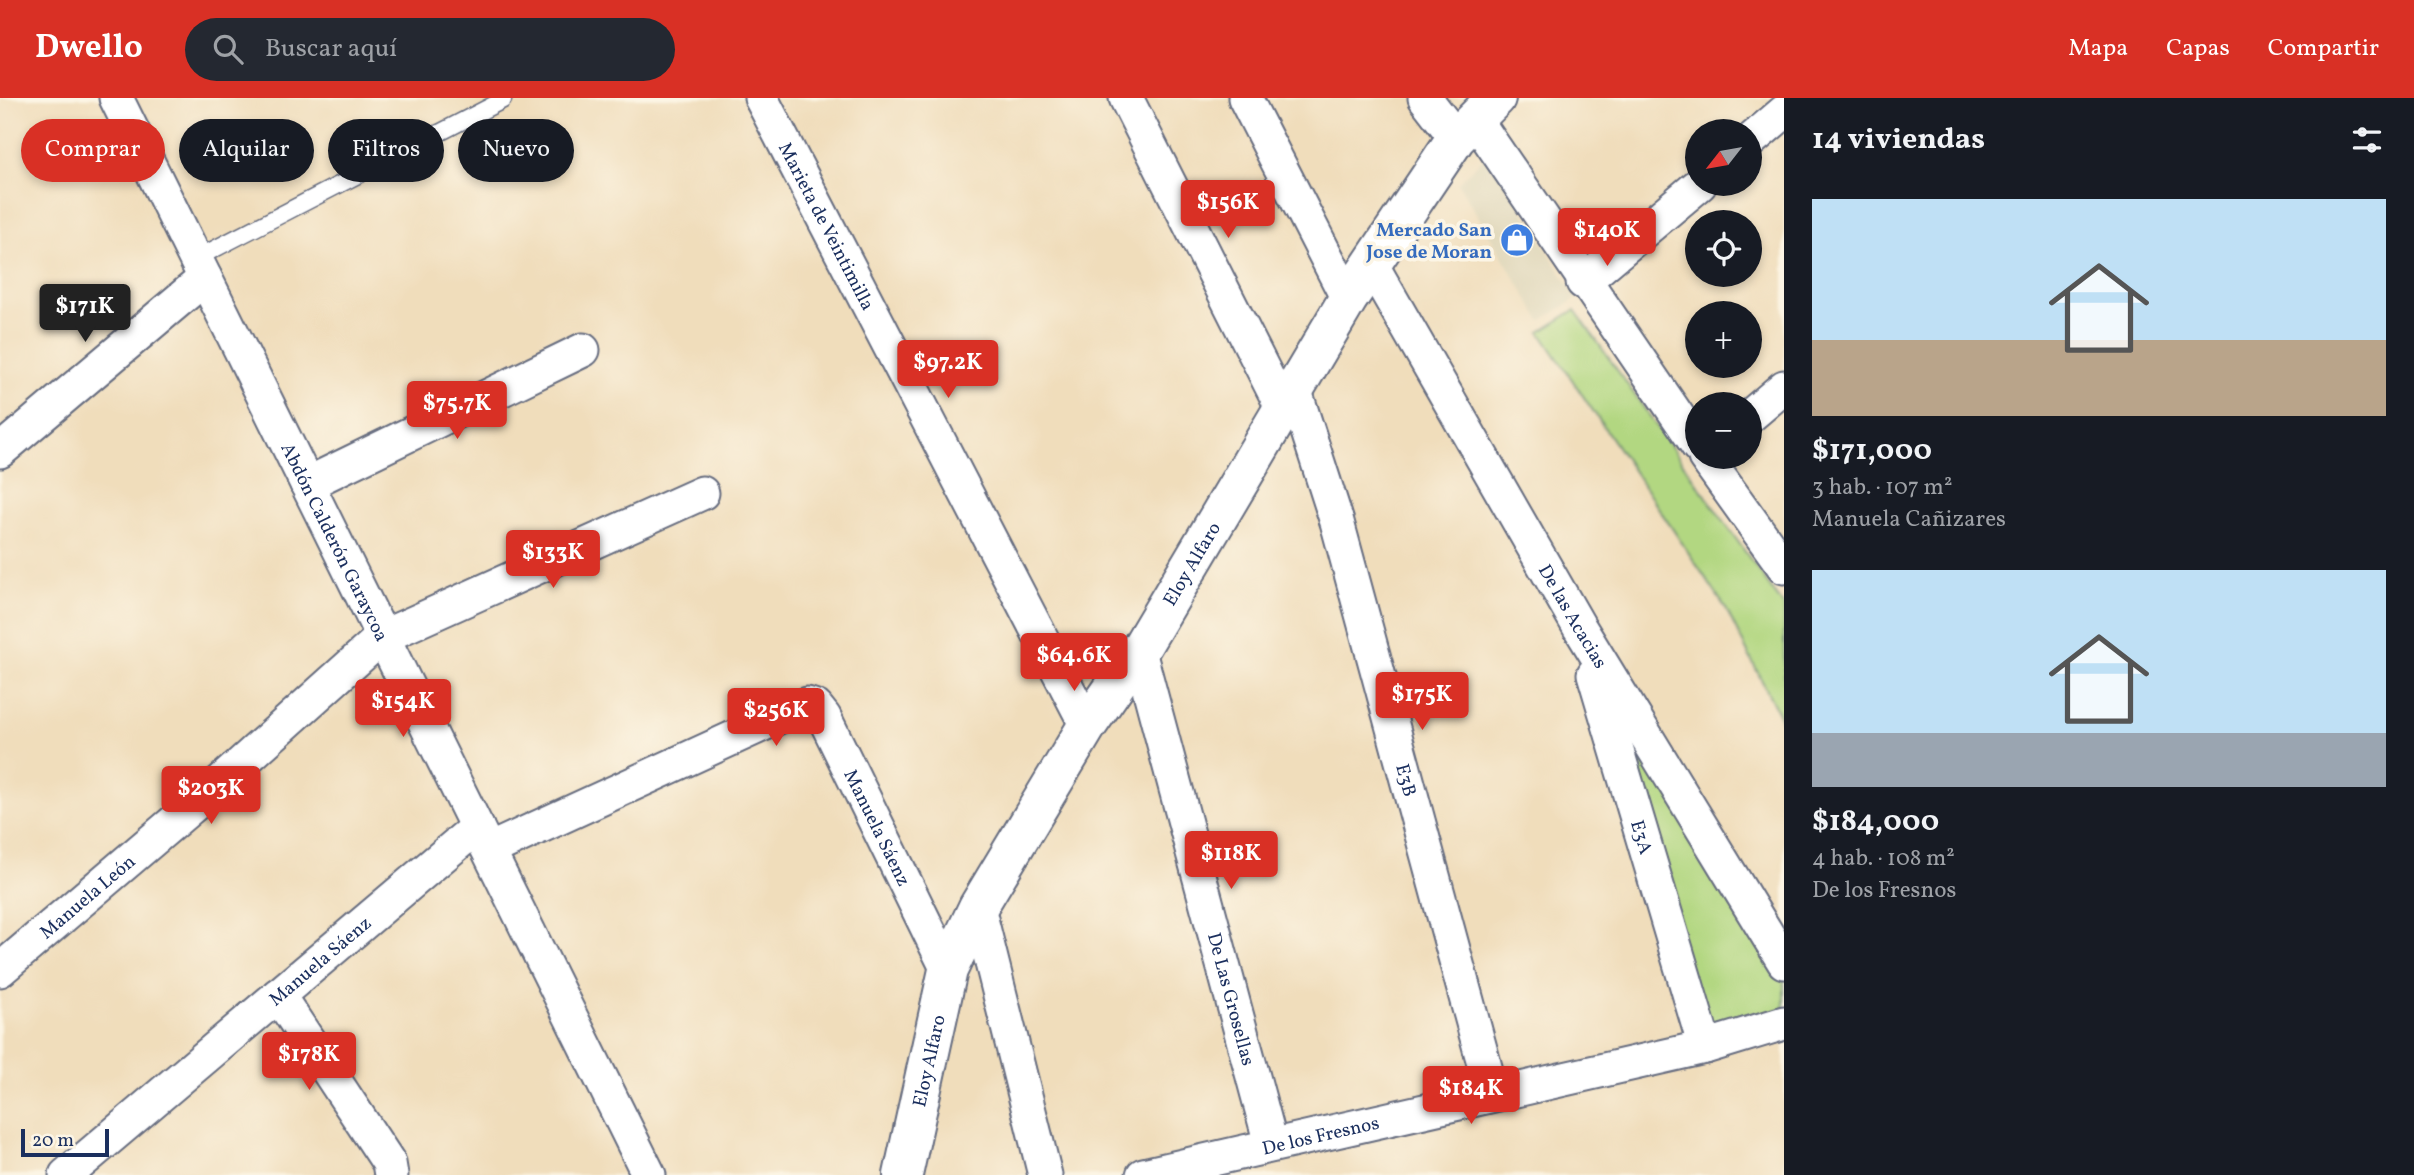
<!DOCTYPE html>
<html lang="es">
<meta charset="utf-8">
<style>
:root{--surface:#171b24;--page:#242831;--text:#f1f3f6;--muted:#9ea1a6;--accent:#d93025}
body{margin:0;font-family:Vollkorn,serif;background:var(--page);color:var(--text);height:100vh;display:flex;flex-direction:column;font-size:26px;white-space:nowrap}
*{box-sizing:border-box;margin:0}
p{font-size:23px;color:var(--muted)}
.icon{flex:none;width:38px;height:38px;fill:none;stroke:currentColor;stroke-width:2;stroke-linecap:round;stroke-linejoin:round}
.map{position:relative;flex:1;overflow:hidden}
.drawer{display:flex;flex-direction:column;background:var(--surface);width:630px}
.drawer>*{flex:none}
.guide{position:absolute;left:21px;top:21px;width:665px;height:63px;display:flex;gap:14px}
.needle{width:46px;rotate:239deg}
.tools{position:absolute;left:1685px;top:21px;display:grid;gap:14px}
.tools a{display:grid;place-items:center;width:77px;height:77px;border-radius:50%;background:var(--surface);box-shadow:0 4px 10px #0003;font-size:35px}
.scale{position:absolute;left:21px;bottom:18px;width:88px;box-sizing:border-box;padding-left:7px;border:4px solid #1b2f5e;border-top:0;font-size:19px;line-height:24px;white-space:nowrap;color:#1b2f5e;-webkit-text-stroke:5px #fcf5e5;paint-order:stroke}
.price{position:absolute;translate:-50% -60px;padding:0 16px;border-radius:7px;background:var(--accent);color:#fff;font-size:23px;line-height:46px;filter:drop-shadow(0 2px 4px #0008)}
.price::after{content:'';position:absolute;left:50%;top:42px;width:21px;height:16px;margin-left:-10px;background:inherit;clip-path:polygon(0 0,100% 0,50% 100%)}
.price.current{background:#222;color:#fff}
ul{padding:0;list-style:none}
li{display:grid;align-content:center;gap:14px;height:371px;padding:0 28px}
li span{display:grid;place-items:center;height:217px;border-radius:0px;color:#555}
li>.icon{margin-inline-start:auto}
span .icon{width:126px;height:126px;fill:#fffc;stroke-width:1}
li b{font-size:30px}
h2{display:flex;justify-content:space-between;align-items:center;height:84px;padding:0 28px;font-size:30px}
.pill{padding:0 24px;border-radius:32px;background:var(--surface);box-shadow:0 4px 10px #0003;font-size:24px;line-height:63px}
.pill.current{background:var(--accent);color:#fff}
header{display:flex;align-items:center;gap:42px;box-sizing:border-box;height:98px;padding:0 35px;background:var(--accent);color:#fff}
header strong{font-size:33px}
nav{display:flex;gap:38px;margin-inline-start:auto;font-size:24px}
.search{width:490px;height:63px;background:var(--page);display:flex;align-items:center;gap:18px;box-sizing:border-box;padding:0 24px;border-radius:38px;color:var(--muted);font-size:26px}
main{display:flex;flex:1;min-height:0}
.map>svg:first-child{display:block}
</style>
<header>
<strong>Dwello</strong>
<div class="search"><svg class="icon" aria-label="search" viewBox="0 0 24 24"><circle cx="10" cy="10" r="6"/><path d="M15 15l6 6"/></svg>Buscar aquí</div>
<nav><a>Mapa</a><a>Capas</a><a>Compartir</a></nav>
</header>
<main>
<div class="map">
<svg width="1784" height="1077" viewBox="0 0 1784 1077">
<rect width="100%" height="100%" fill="#fcf5e5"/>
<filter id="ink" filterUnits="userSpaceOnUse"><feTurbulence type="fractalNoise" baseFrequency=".0143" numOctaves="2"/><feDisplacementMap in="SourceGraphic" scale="14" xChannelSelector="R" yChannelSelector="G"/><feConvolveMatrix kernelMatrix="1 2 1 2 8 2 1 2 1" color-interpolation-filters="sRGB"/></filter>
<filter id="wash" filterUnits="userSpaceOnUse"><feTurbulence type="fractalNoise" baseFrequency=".00686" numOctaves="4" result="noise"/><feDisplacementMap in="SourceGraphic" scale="28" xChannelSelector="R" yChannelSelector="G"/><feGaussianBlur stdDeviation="1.57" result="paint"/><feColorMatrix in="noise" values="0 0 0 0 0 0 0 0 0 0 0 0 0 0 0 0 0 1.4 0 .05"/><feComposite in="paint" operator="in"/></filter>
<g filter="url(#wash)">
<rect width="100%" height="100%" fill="#f0ddbb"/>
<path fill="#ddd4b6" d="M1487,56L1577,200L1541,223L1458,85Z"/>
<path fill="#b2d781" stroke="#668370" stroke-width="2" d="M1575,212L1784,509V627L1725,509L1540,234Z
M1603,581L1784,877V918L1710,941Z"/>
</g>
<g filter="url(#ink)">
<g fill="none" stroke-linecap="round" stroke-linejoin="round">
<g stroke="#666c7f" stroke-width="19">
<path id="service" d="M195,161L503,2"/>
</g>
<g stroke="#666c7f" stroke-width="37">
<g id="minor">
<path id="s1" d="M116,0L649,1077"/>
<path id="s2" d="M761,0L1087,628"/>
<path d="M1126,0L1282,309"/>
<path d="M1245,0L1348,201"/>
<path d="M1425,0L1456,40"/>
<path d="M1475,21L1698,348"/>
<path d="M1750,43L1784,14"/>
<path id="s3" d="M1371,166L1580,530L1784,864"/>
<path d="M1583,184L1700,86"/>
<path id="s4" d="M1294,290L1337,424L1492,995"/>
<path d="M1750,318L1784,289"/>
<path d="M0,353L205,180"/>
<path d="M1705,359L1784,469"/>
<path d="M307,386L583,252"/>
<path id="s5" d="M1139,553L1271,1046"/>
<path id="s6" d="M1594,576L1705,949"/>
<path id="s7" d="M489,752L807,606L816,609L824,619L948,872"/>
<path d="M978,809L1045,1077"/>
<path id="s8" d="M0,872L216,688L382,539L702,395"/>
<path d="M278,897L389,1065L391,1077"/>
<path id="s9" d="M66,1077L477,729"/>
<path id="s10" d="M1143,1077L1705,949L1784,925"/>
</g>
</g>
<g stroke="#666c7f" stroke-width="42">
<g id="tertiary">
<path id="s11" d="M903,1077L948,872L978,809L1087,628L1139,553L1348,201L1456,40L1496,0"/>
</g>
</g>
<use href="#service" stroke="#fff" stroke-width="16"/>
<use href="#minor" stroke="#fff" stroke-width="33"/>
<use href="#tertiary" stroke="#fff" stroke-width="38"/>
</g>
</g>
<defs>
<g id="shop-disc" transform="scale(1.75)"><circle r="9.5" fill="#3f7fe0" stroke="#fcf5e5"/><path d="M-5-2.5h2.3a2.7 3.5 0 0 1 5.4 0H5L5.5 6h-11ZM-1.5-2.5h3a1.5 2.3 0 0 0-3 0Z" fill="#fff"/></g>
</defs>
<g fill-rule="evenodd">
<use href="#shop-disc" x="1517" y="142"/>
</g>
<g text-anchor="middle" stroke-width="7" stroke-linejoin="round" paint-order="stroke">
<g font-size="19" fill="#1b2f5e" stroke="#fcf5e5">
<text dy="7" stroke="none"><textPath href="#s2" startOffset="144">Marieta de Veintimilla</textPath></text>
<text dy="7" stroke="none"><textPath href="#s1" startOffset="495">Abdón Calderón Garaycoa</textPath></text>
<text dy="7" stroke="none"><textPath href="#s11" startOffset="684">Eloy Alfaro</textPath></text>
<text dy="7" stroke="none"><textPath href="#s3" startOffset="406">De las Acacias</textPath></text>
<text dy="7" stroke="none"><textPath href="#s4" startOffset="408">E3B</textPath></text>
<text dy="7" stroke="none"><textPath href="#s7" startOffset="495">Manuela Sáenz</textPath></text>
<text dy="7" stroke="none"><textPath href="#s6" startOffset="170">E3A</textPath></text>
<text dy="7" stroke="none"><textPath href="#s8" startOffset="114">Manuela León</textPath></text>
<text dy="7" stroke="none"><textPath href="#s9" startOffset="332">Manuela Sáenz</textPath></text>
<text dy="7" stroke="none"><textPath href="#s5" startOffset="360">De Las Grosellas</textPath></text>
<text dy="7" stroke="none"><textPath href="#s11" startOffset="117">Eloy Alfaro</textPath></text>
<text dy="7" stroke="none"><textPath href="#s10" startOffset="182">De los Fresnos</textPath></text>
</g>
<g font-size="19" font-weight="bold" fill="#366cbe" stroke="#fcf5e5" text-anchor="end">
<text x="1492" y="138">Mercado San<tspan x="1492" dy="22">Jose de Moran</tspan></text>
</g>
</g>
</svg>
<div class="tools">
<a><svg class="needle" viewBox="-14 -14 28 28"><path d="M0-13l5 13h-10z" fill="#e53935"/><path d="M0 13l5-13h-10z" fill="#9ea1a6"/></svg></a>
<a><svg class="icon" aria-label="locate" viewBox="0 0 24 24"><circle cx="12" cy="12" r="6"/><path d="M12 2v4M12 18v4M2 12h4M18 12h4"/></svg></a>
<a>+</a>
<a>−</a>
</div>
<div class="scale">20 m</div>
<b class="price" style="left:1228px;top:142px">$156K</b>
<b class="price" style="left:1607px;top:170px">$140K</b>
<b class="price current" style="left:85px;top:246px">$171K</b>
<b class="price" style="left:948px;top:302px">$97.2K</b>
<b class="price" style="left:457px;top:343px">$75.7K</b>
<b class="price" style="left:553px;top:492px">$133K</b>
<b class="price" style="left:1074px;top:595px">$64.6K</b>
<b class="price" style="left:1422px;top:634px">$175K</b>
<b class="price" style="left:403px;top:641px">$154K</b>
<b class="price" style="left:776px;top:650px">$256K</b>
<b class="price" style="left:211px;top:728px">$203K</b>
<b class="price" style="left:1231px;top:793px">$118K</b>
<b class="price" style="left:309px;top:994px">$178K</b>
<b class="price" style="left:1471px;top:1028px">$184K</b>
<div class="guide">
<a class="pill current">Comprar</a>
<a class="pill">Alquilar</a>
<a class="pill">Filtros</a>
<a class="pill">Nuevo</a>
</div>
</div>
<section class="drawer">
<h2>14 viviendas<svg class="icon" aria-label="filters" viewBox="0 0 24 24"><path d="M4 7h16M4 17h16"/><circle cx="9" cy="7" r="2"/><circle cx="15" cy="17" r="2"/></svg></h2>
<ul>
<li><span style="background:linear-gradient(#bfe0f5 65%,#b9a48a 0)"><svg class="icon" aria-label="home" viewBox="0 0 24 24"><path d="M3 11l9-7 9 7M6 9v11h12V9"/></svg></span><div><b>$171,000</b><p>3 hab. · 107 m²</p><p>Manuela Cañizares</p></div></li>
<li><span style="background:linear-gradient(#bfe0f5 75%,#9aa5b1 0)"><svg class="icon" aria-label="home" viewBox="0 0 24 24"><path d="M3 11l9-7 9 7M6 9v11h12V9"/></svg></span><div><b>$184,000</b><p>4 hab. · 108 m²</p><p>De los Fresnos</p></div></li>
</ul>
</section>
</main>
